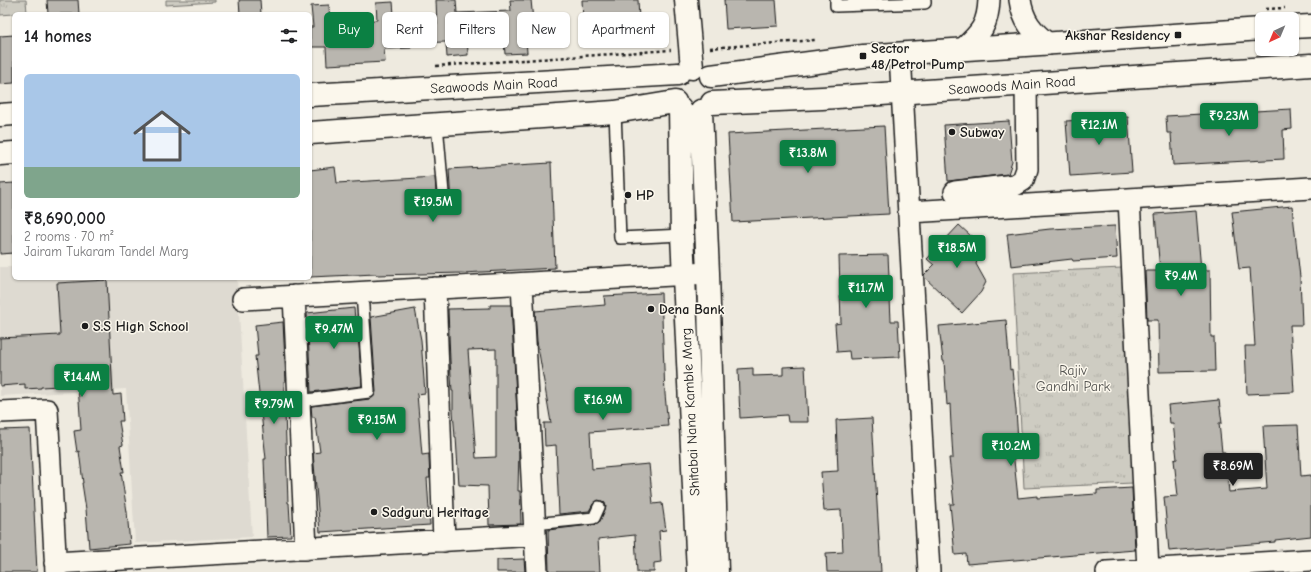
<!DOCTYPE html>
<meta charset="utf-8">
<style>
:root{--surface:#fff;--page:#f6f6f6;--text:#202124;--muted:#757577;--accent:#0b8043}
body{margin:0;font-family:"Comic Neue",sans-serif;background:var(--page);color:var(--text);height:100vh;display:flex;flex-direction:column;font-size:15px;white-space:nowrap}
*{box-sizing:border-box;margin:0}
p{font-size:13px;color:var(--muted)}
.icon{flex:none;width:22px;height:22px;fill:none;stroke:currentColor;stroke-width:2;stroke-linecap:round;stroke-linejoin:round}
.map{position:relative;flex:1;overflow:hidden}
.drawer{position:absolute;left:12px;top:12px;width:300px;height:268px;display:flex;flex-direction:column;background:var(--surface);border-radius:6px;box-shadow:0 1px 3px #0004}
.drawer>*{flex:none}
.hud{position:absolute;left:324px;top:12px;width:380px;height:36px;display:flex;gap:8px}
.needle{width:26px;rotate:224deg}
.fabs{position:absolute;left:1255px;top:12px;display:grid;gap:8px}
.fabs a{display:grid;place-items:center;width:44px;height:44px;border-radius:6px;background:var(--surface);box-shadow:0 1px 3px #0004;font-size:20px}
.price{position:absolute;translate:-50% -34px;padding:0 9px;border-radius:4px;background:var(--accent);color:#fff;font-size:13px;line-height:26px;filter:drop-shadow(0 1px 2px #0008)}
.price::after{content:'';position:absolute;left:50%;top:24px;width:12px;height:9px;margin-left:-6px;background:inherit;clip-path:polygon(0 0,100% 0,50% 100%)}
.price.selected{background:#222;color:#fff}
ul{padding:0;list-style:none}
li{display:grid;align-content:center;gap:8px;height:212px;padding:0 12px}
li span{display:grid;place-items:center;height:124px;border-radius:6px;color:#555}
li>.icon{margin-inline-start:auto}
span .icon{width:72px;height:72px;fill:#fffc;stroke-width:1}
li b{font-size:17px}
h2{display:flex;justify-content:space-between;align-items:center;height:48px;padding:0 12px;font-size:17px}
.tag{padding:0 14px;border-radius:6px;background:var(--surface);box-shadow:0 1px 3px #0004;font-size:14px;line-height:36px}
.tag.selected{background:var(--accent);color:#fff}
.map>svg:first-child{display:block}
</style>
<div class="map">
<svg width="1311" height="572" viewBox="0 0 1311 572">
<defs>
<pattern id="grass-tufts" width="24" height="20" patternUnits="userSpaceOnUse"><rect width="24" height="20" fill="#ceccc2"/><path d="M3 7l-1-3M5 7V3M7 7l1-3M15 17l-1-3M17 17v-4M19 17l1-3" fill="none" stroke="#b0afa6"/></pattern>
</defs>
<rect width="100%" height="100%" fill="#eeeadf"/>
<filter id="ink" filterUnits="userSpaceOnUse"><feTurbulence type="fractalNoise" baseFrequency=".025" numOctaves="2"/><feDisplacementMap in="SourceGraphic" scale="8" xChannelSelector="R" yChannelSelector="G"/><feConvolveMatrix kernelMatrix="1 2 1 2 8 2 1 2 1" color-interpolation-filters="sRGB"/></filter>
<g filter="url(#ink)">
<path fill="#dedad1" d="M0,267H14V278H237L252,537L135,543L126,389L0,396Z"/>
<path fill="url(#grass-tufts)" stroke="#75746f" d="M0,0H26L27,13L0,15Z
M166,0H215V2L166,5Z
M1122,268L1133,483L1024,488L1013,273Z"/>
<path fill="#b9b6af" stroke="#1c1c1c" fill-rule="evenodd" d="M47,0H78L79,14H48Z
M239,0H260L261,14H240Z
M436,0H456L457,13L511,11L510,0H531L533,21L549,20L551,37L526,38L527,53L505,54L503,28L467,30L468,55L447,57L446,42L411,43V48L384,49L385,62L327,65L326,47H310V27H313L311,6L329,5L330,22L377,20L376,3L393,2L395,27L423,26L437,25Z
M582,0H638L640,38L584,41Z
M724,0H776L778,26L726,29Z
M14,35V83L0,84V36Z
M1291,109L1292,129L1283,130L1284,159L1173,165L1171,133H1167L1166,116Z
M1128,117L1132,172L1070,176L1066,121Z
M1009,121L1012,162L1008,174L948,181L944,125Z
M884,126L889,214L733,222L728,134Z
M551,163L555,268L463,273L376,275V274L310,277V170L335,167L337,183L435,177L437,206L441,211L444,212L448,210L451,205L449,169Z
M14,183V253L0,254V184Z
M1292,206L1300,277L1302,325H1290L1294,392L1247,394L1245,346H1255L1250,268L1239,269L1232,212Z
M1196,211L1201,270H1210L1211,337H1214L1215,371L1159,372L1158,320H1147L1146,293L1145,271H1160L1155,214Z
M959,225L982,246L976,264L986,282L981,292L962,313L924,277V275L934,265L927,259Z
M1115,226L1117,258L1073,261L1072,259L1011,266L1007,234L1050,229Z
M888,255L891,321H898L900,357L850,359L849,351L837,352L835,324L841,323L839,256Z
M107,280L113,395L121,394L123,421H119L123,445L120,446L124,472H121L127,512L130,544L89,548L86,509L82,483H83L79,451L77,452L74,431L81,430L78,385L41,387V388L25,389V384L0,386V338L60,335L57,283Z
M661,293L665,394L668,426L590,432L592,469L649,464L653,504L662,503L666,530L659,531L661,562L654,563V572H637L635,535L598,539L600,572H549L548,530L598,524L600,521L606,507L605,503L602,501L598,500L593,504L589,511L559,514L556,445L545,446L544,423H551L537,341L535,311L605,305L604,296Z
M490,305H511L519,450L518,491H520L521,524L489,525L488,486L459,485L456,437H455L453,411V391H452L450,360L448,309L490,308ZM496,349V457L476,458L468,350Z
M354,308L355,319H357L362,386L311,392L307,313Z
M415,309L421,340L425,393L417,394L422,455L429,454V458L430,478H427L430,525L320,532L313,453L320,452L315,417H312L311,406L370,399L373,397L376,392L371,317Z
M1006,320L1010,370L1012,369L1016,410L1018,441L1012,442L1018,498L1037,496V498L1097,494V490L1132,488L1135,550L967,564L966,554L955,555L950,504H954L949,458H953L951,425L950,404L947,405L944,361H943L939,326Z
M283,322L286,381H284L288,503H289L291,536L267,537L264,459H266L255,356H258L255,325Z
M805,366L808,422H788L787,415L740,418L738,369L753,368V376L783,375V367Z
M1219,400L1222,423H1219L1222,452H1225L1229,492L1267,489L1263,426L1298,425L1301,476L1311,475V536L1275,540V542L1169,551L1164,497L1178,496L1174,460L1177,459L1173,423H1170L1168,405Z
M872,418L881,572H827L826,553L843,552L841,510L824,511L821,472L838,471L836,420Z
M30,429L37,572H0V430Z
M524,559L525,572H497V560Z"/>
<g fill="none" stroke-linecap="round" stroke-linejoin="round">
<g stroke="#1c1c1c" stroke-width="14">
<path id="lane" d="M836,0V6L925,3V0
M615,112L620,238L682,235
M437,124L444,205
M299,401L369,392L362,293
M534,524L594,518L599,507"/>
</g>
<g stroke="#1c1c1c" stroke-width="24">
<path id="street" d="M1020,0C1023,21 1032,31 1048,44
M963,49C981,33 988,25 989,0
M900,54L929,572
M955,192L1015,185L1023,180L1027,169L1026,84
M1129,199L1148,569
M909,212L1311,188
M522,284L537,572
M435,288L444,541
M294,296L306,549
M243,299L708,273
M0,412L47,410L56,572
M55,563L535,535
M1107,572L1311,560"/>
</g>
<g stroke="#1c1c1c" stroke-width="25">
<path id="secondary" d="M686,0L692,68
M1292,27L1311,26
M711,76L863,56L1262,29
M310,95L678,74
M712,103L822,98L1311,65
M680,108L682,235L698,572
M701,111L708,273L717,572
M0,115L14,114
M310,133L615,112L675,102
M0,154L14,153"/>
</g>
<path stroke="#1c1c1c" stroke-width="2.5" stroke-dasharray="3 3" stroke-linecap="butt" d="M1266,9L1285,8
M710,48L816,40
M436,66L671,50"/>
<use href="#lane" stroke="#fbf7ec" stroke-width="11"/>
<use href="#street" stroke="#fbf7ec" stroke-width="21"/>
<use href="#secondary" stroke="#fbf7ec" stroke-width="22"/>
</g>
</g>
<g fill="#1c1c1c" stroke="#fbf7ec" stroke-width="1.5">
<rect x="1174" y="31" width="8" height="8" rx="2"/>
<rect x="859" y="52" width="8" height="8" rx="2"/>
<circle cx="952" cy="132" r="4"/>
<circle cx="628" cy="195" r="4"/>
<circle cx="651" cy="309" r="4"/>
<circle cx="85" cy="326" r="4"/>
<circle cx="374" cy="512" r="4"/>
</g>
<g text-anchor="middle" stroke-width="3" stroke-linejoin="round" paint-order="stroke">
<g font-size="14" font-weight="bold" fill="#1c1c1c" stroke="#fbf7ec" text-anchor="start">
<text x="1170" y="40" text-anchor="end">Akshar Residency</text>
<text x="871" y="53">Sector<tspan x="871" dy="16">48/Petrol Pump</tspan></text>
<text x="960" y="137">Subway</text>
<text x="636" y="200">HP</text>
<text x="659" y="314">Dena Bank</text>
<text x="93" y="331">S.S High School</text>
<text x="382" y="517">Sadguru Heritage</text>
</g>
<g font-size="14" fill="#1c1c1c" stroke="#fbf7ec">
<text transform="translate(494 85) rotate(-3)" y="5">Seawoods Main Road</text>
<text transform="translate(1012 85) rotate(-4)" y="5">Seawoods Main Road</text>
<text transform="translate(690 412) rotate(-93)" y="5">Shitabai Nana Kamble Marg</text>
</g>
<g font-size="14" fill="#51514e" stroke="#fbf7ec">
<text x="1073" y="375">Rajiv<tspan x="1073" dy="16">Gandhi Park</tspan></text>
</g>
</g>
</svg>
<div class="fabs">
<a><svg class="needle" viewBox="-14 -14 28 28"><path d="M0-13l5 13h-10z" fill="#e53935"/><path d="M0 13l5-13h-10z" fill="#757577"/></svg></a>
</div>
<b class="price" style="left:1229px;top:137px">₹9.23M</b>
<b class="price" style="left:1099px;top:146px">₹12.1M</b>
<b class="price" style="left:808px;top:174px">₹13.8M</b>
<b class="price" style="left:433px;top:223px">₹19.5M</b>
<b class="price" style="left:957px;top:269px">₹18.5M</b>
<b class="price" style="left:1181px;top:297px">₹9.4M</b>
<b class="price" style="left:866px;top:309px">₹11.7M</b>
<b class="price" style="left:334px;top:350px">₹9.47M</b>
<b class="price" style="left:82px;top:398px">₹14.4M</b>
<b class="price" style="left:603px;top:421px">₹16.9M</b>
<b class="price" style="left:274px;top:425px">₹9.79M</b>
<b class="price" style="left:377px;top:441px">₹9.15M</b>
<b class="price" style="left:1011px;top:467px">₹10.2M</b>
<b class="price selected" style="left:1233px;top:487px">₹8.69M</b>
<div class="hud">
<a class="tag selected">Buy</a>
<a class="tag">Rent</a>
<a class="tag">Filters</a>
<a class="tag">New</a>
<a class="tag">Apartment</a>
</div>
<section class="drawer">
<h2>14 homes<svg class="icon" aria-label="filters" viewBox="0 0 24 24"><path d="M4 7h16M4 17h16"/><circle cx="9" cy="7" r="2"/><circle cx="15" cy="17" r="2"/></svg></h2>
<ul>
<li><span style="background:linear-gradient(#a9c7e8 75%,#7fa58c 0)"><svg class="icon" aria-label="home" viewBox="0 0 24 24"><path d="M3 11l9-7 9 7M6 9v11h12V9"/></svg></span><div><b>₹8,690,000</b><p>2 rooms · 70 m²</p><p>Jairam Tukaram Tandel Marg</p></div></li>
</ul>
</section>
</div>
